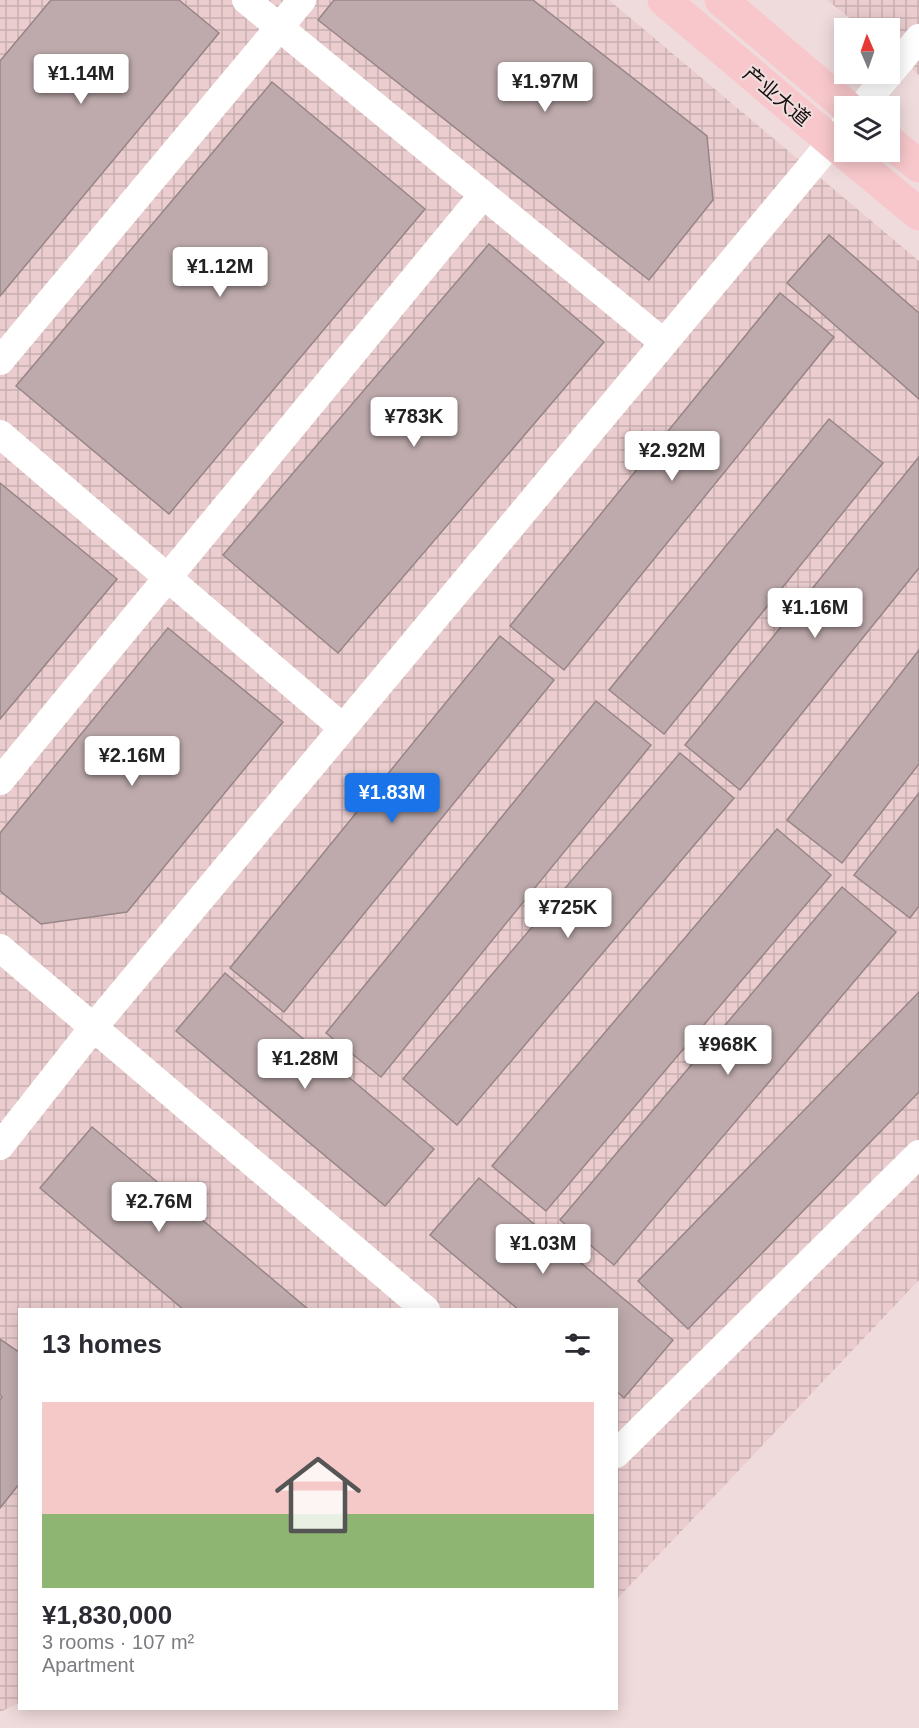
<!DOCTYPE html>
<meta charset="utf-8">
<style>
:root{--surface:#fff;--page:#f2f2f3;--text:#2b2b33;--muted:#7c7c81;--accent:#1a73e8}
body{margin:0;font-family:Helvetica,"Noto Sans SC",sans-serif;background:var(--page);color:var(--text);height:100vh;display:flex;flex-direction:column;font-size:22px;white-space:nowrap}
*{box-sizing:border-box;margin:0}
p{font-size:20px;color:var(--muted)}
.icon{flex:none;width:33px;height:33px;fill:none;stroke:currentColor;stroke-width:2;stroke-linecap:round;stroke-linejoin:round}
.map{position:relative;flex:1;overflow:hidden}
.details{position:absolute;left:18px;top:1308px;width:600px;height:402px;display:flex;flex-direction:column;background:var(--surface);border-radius:0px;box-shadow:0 3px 15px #0003}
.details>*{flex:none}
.needle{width:39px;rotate:358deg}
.buttons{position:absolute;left:834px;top:18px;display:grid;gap:12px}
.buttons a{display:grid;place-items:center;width:66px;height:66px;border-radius:0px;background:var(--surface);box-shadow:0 3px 15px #0003;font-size:30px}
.price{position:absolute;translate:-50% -51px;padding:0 14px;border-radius:6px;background:#fff;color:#222;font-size:20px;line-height:39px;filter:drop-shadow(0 2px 3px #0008)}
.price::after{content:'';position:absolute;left:50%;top:36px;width:18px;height:14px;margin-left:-9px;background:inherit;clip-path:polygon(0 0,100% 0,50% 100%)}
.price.selected{background:var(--accent);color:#fff}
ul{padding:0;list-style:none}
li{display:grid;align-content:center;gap:12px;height:318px;padding:0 24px}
li span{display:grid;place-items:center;height:186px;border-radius:0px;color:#555}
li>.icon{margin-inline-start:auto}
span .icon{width:108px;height:108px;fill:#fffc;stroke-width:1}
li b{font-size:26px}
h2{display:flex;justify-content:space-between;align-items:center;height:72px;padding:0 24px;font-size:26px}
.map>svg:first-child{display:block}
</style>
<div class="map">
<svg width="919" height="1728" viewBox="0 0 919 1728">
<defs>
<pattern id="industrial-grid" width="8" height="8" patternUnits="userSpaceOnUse" patternTransform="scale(1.5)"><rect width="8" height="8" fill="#ebcdcf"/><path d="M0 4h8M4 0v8" fill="none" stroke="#c9afb1"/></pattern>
</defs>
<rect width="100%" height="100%" fill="#f0dbdc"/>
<path fill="url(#industrial-grid)" d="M0,0H609L919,261V1280L617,1599L616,1310H20L19,1703L0,1712Z
M827,0H919V75L890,51V28H862Z"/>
<path fill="#beaaac" stroke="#988586" stroke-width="1.5" d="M51,0H179L219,33L0,296V61Z
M334,0H533L707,136L713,200L649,280L318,20Z
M272,82L425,209L169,514L16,386Z
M829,235L919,313V399L787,283Z
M489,244L604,342L338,653L223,555Z
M780,293L834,337L564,670L510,626Z
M829,419L883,463L664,734L609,690Z
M919,457V568L740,790L685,745Z
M0,483L117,579L0,719Z
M168,628L283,722L127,912L41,924L0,891V833Z
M500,636L554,680L284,1012L230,968Z
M919,650V764L842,863L787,820Z
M596,701L651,745L381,1077L326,1033Z
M680,753L734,798L457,1125L403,1079Z
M919,793V906L910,918L854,875Z
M777,829L831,875L546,1211L492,1166Z
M842,887L896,932L614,1265L560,1220Z
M225,973L434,1149L385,1206L176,1031Z
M919,992V1092L688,1329L638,1281Z
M92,1127L309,1310H184L40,1188Z
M479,1178L673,1340L624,1398L616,1391V1310H519L430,1235Z
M0,1339L20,1353V1483L0,1508V1400L2,1397L0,1395Z"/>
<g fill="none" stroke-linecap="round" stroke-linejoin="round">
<path stroke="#fff" stroke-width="28" d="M246,0L664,343
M890,73L919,38
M862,106L889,74
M0,361L302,0
M0,434L343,728
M0,781L483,195
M0,948L426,1310
M0,1146L93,1028L844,127
M616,1454L919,1154"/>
<path stroke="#f7c7cb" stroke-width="33" d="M664,0L832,142L919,214
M721,0L846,106
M890,142L919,166"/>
</g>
<g text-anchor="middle" stroke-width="4.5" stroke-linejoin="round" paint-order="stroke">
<g font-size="20" fill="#140d0e" stroke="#f0dbdc">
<text transform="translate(777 96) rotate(40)" y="7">产业大道</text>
</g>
</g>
</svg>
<div class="buttons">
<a><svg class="needle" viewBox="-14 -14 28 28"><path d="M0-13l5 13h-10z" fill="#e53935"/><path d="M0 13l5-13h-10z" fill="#7c7c81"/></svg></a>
<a><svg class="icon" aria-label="layers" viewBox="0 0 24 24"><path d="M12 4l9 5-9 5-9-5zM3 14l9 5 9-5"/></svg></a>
</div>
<b class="price" style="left:81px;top:105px">¥1.14M</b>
<b class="price" style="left:545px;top:113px">¥1.97M</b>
<b class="price" style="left:220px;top:298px">¥1.12M</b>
<b class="price" style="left:414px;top:448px">¥783K</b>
<b class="price" style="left:672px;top:482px">¥2.92M</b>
<b class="price" style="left:815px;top:639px">¥1.16M</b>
<b class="price" style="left:132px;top:787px">¥2.16M</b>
<b class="price selected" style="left:392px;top:824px">¥1.83M</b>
<b class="price" style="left:568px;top:939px">¥725K</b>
<b class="price" style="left:728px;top:1076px">¥968K</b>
<b class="price" style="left:305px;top:1090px">¥1.28M</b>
<b class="price" style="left:159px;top:1233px">¥2.76M</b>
<b class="price" style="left:543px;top:1275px">¥1.03M</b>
<section class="details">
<h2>13 homes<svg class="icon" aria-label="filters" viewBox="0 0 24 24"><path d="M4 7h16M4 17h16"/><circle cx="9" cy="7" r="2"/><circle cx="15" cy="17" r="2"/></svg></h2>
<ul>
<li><span style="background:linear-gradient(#f6c9c9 60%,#8fb573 0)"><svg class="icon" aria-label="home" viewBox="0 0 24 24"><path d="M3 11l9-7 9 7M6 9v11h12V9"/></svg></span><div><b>¥1,830,000</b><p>3 rooms · 107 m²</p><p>Apartment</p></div></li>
</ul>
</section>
</div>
